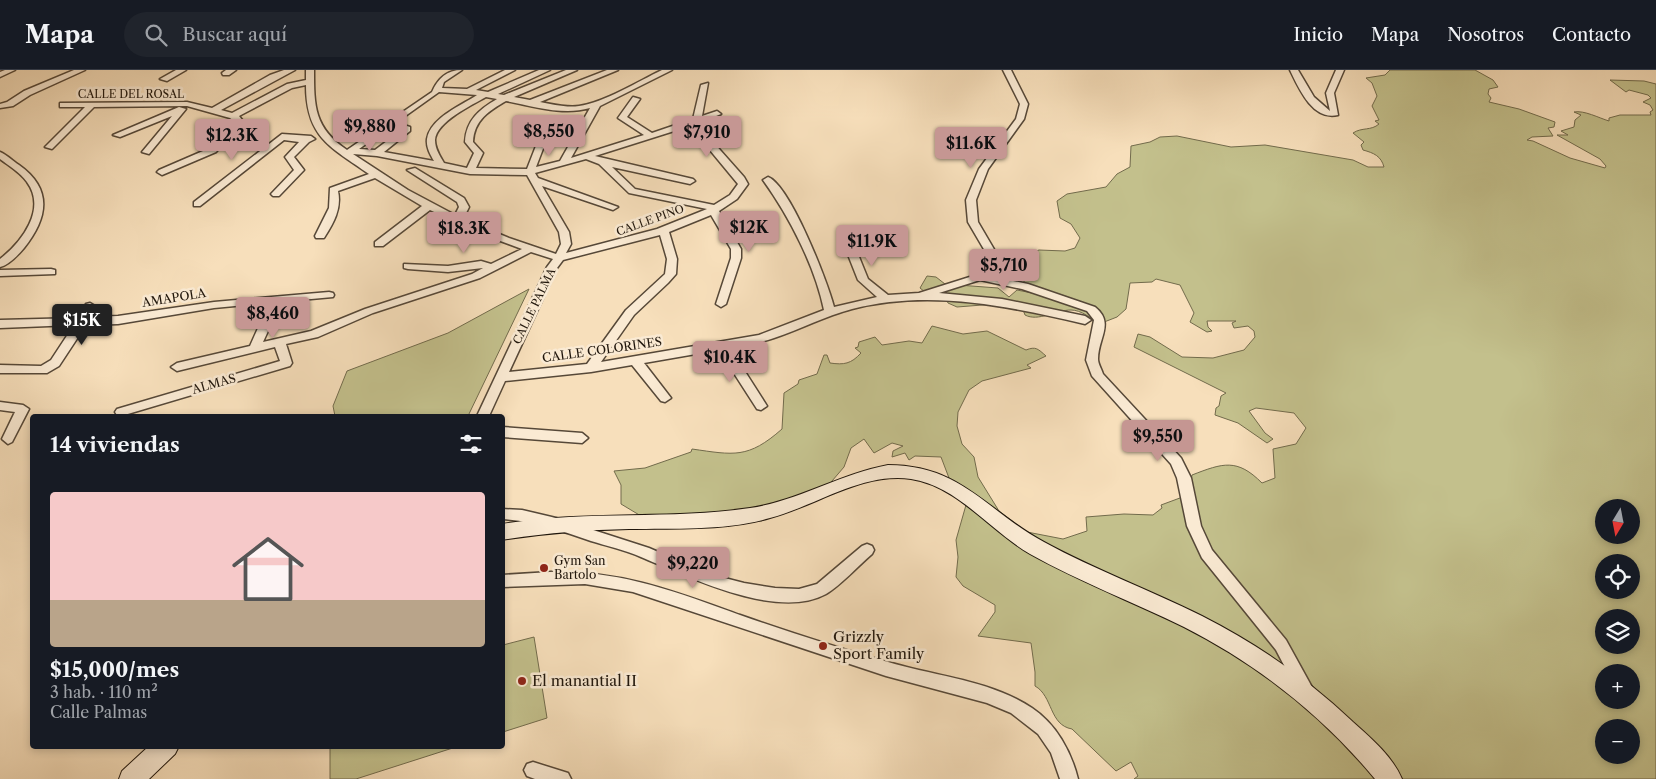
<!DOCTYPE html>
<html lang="es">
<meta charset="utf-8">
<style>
:root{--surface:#171b24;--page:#20242c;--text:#f1f3f6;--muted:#9ea1a6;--line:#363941;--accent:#c59692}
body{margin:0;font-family:"Libre Caslon Text",serif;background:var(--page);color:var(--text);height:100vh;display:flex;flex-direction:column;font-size:19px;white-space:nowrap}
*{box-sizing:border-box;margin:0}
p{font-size:16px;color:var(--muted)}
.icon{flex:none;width:28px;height:28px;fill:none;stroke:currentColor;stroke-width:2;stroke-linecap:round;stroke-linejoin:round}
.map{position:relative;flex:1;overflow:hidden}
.side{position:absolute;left:30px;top:344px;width:475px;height:335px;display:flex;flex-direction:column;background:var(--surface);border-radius:5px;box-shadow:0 2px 8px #0003}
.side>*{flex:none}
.needle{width:32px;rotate:190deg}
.fabs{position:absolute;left:1595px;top:429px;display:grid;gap:10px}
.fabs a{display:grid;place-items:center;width:45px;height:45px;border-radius:50%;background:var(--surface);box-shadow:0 2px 8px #0003;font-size:25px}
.price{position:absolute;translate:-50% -42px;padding:0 11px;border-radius:5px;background:var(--accent);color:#111;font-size:16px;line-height:32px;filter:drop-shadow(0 1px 2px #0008)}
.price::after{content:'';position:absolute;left:50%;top:30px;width:15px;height:11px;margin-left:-8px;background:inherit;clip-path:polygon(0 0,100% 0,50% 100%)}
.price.on{background:#222;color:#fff}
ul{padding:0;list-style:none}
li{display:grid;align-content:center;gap:10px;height:265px;padding:0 20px}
li span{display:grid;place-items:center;height:155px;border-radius:5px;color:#555}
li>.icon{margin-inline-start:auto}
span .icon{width:90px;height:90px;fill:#fffc;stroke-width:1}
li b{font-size:21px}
h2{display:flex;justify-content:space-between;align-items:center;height:60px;padding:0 20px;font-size:21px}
header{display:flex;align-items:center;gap:30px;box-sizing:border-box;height:70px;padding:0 25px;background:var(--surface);border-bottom:1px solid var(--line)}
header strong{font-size:24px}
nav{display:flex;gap:28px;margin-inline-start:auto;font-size:18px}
.search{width:350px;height:45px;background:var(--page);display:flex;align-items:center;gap:12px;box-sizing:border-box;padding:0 18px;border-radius:28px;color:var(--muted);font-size:19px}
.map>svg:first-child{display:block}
</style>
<header>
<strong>Mapa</strong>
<div class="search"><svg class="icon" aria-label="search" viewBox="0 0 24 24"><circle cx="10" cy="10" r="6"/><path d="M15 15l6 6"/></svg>Buscar aquí</div>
<nav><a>Inicio</a><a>Mapa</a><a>Nosotros</a><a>Contacto</a></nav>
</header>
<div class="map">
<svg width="1656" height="709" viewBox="0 0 1656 709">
<rect width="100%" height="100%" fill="#f7dfbb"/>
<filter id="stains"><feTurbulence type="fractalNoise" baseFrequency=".004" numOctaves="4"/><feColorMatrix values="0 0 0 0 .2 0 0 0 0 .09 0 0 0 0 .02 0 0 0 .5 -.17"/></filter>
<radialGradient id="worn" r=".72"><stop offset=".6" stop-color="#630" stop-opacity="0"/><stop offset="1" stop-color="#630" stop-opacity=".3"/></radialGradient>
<path fill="#c3c08c" stroke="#726b4c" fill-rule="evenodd" d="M1390,0H1475L1493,10L1498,17L1489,19L1488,24L1491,28L1489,32L1519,39L1555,52L1554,57L1548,58L1553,66L1532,67L1527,70L1533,71L1570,88L1605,98L1606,96L1600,89L1557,65H1568L1561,61L1574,57L1575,50L1581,45L1574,42C1584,40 1599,48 1609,51V48L1620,45H1651L1650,42L1653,40L1650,35L1643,32L1651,28L1648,25L1629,20L1626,22L1610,10L1644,11L1656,14V709H1134L1138,706L1131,692L1116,701L1072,659C1049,655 1053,626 1035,616V602L1031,573L978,566L995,542V535L963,516L956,507L958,487L956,470L968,428L949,408L941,387L915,386L909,390L905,383L892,387L893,381L903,376L892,373L874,383L864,369L851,378L844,397L826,418L776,439L762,451L714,450L656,455L621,434V415L614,401L645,398L691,382L692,379C734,385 748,389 782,359L784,323L798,314L799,310L817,304L824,285H827L830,293C844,295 851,294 861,283L855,278L858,277L859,272L875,267L882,275L909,271L922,273L932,256L963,264L987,261L1026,280C1036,276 1038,279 1046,286L1027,295L1031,298L982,311L969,320L958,342L957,356L962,374L974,387L978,407L999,441L1027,462L1063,469L1087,461L1086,447L1124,444L1153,445L1162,438L1161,435L1188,425L1192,405C1223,393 1237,388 1262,413L1275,408L1273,379L1296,374L1306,358L1294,343L1256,338L1249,341L1265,363L1273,369L1267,373L1238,353L1215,345L1216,338L1219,336L1221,326L1226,323L1134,277L1138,264L1150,267L1182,287L1213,288L1244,280L1255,267L1254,261L1248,256L1234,258L1232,253L1236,251H1207L1208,257L1212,261L1207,262L1190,252L1194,243L1180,215L1156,209L1152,212L1130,213L1126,239L1117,247L1099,254C1091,248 1081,240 1071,240C1056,240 1038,252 1025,245L1022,237L995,234L957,237L948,233L945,227L930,226L920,218L927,206L936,207L945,214L998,218L1009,227L1017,220L1032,223L1033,220L1027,216L1013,195L1016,189L1039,180L1065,181L1075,178L1080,168L1071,154L1060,148L1057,131L1067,124L1106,117L1117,104L1130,97L1131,76L1150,72L1160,67L1177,66L1231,77L1265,75L1353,90L1368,97H1384C1381,86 1374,83 1363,80L1361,75L1364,72L1353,63C1362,57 1371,61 1379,54L1375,51L1379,50L1372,36L1377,26L1372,13L1366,8L1385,5ZM1604,438H1631V465H1604ZM1604,492H1631V520H1604ZM1604,548H1631V575H1604ZM1604,602H1631V630H1604ZM1604,658H1631V685H1604Z
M529,219L468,346H335L333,336L347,301L448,263Z
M534,567L547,648L503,662V575Z
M330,676H459L356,709H330Z"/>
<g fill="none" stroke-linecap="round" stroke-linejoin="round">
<g stroke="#564838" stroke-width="3">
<path id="minor" d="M5,0H15L0,7V2Z
M74,0H85L30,25L13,36L0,38V34L7,32L24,21Z
M176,0H186L167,11L160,9Z
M226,0H236L229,5H223L222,3Z
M284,0H295L221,40L232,43L287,14L306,10V0H314C314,36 314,58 347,80L432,22C438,8 447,0 462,0L444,12L442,18L467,19L505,0H515L476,20L488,22L539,0H550L498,24L504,25L566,0H577L514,27L530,30L607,0H618L540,32C552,34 566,38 579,36C603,33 639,11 662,0H672L600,36L571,88L644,65L618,48L633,27L640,29L627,47L652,63L693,49L701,15L708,13L702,46L717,41L721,44L697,54L744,107L748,114L737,129L719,141L741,179V188L726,234L721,237L716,234L731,188V179L711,145L669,162L677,189L676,204L668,213L634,245L601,292L759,265L824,240C815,196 789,146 763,110L768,107C790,115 828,213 834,237L877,227L858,210L843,172L848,169L853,172L868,209L888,225L919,223L976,205L984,198L987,193L985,181L968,152L966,130L979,99L1016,49L1020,34L1003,0H1011L1028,34L1024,49L988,99L976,130L978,152L995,181L997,193L993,202L988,206L1028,214L1095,237C1115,253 1098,268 1098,289C1098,294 1102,300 1103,304L1181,388L1191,408L1201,456L1212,480L1286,570L1313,619L1311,624L1305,626L1299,624L1276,580L1202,488L1187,456L1177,408L1171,394L1092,306L1086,290L1094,250L1087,241L1022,219L980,210L939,223L1002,229L1085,246L1091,250L1085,254C1008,236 930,219 852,239C825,246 801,259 774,268C760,273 745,275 730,278L767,336L761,340L757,339L719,280L644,293L671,328L665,332L661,331L632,295L591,302L505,311L489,346H477L547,197L553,189L531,182L480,208L373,243L318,267L286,274L292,293L290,296L121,346L117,345L115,342L117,339L280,291L275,277L177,301L171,297L177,293L250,276L263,247L267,246L273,250L263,272L311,261L365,239L472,204L483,198L448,202L408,199L404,198V194L448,196L481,191L491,194L522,179L476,162L430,140L383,176H375V172L422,136L375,108L338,121C342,139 333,154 324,168H316L315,166L329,138L330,118L369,104C331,77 306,68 306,15L292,18L239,46L243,51L216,82L162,105L157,102L159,100L210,78L234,51L230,48L187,36L94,37L52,79L45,77L85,37H60V33L187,32L212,38L270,5ZM439,22L477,25C462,35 430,48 427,69C426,77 430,84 434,91L384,82L410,61V57L407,56L375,80L359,79ZM486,27L497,29C480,39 466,50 465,72L474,83L467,98L444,93C440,86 435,79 435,70C436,52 472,35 486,27ZM506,31C533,36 563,46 590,38L560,91L536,97L549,63L545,60L541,63L527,99L476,98L483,83L473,72C474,50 489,41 506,31ZM690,56L738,114L730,125L714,135L635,119L612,97L690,114L695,111L693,109L595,86ZM353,84L377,86L470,104L527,105L559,162L561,174L556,184L509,168L463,149L469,137L464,128L415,98L407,100L457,132L459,137L455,145L408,120ZM586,89L599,94L629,123L707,139L657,159L566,183L571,174L569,162L542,116L610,139L613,140L618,137L538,108L535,103ZM660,165L667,189L665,204L626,240L587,294L509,302L557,198L563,190Z
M1290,0H1298L1314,27L1330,41L1326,23L1336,0H1344L1334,23L1338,45C1313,51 1299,19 1290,0Z
M179,37L186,39L149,84L142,82L172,46L120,67L113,65Z
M282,64L311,66L315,69L309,72L294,87L304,100L279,126H273L271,124L294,100L285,87L299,72L284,70L200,136H194V132Z
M0,82C7,85 13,91 19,95C53,119 48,148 24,178C18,185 9,195 0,197V189C22,172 47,139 27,112C20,102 9,96 0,89Z
M51,199L55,200V204L0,206V200Z
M329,222L333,223L334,225L333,227L214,238L118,254L86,255L59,296L47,303H0V295L41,296L51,290L74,255L0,258V250L79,248L86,234L90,233L95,236L90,247L118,246L214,232Z
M0,332L23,335L29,339L12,372L8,374L2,369L15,342L0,340Z
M502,357L582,363L588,368L582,373L502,367Z
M502,439L522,440L556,448L649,478L709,504L744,513L775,518L799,519L817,514L862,476L867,474L872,476L874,480L872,484C858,496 841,515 826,524C777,551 687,506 641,487C625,480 607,476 591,471C562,461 533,451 502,449Z
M550,502C620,500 676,522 740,545C789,562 838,578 888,592C934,606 990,610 1032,638C1056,654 1071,681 1078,709H1060L1051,683L1038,664L1011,643L987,633L886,606L633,522L585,514L502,517V505Z
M533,692L568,703L571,709H535L527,706L524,700L527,694Z"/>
</g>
<g stroke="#20160c" stroke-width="2">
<path id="secondary" d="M888,395C962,395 986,441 1044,472C1095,500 1150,520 1202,546C1257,574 1308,609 1353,652C1371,668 1393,687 1402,709H1375C1323,646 1257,594 1184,557C1133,532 1080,512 1030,484C990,461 958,416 911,409C862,402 816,436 770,448C725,461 676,458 629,459C586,460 545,463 502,470V454C586,440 668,450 750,438C798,431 840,404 888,395Z
M149,676H179L175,684L149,709H119L122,701Z"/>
</g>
<use href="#minor" fill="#faead3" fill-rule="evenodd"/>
<use href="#secondary" fill="#faead3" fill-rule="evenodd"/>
</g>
<g fill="#8f2418" stroke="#faead3" stroke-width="2">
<circle cx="544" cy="498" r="5"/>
<circle cx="823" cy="576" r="5"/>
<circle cx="522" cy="611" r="5"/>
</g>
<g text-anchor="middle" stroke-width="5" stroke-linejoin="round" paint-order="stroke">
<g font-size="11" fill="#20160c" stroke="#faead3">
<text x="131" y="28">CALLE DEL ROSAL</text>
<text transform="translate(650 150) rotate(-20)" y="4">CALLE PINO</text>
<text transform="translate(534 236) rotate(-64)" y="4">CALLE PALMA</text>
</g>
<g font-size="12" fill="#20160c" stroke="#faead3">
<text transform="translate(174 228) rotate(-9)" y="4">AMAPOLA</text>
<text transform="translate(602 280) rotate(-8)" y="4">CALLE COLORINES</text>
<text transform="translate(214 314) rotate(-16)" y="4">ALMAS</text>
</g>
<g font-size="12" fill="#20160c" stroke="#faead3" text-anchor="start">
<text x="554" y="495">Gym San<tspan x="554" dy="14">Bartolo</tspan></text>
</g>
<g font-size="15" fill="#20160c" stroke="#faead3" text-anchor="start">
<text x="833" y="572">Grizzly<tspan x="833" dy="17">Sport Family</tspan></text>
<text x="532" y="616">El manantial II</text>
</g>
</g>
<rect width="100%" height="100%" filter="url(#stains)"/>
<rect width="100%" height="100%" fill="url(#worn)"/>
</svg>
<div class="fabs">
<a><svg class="needle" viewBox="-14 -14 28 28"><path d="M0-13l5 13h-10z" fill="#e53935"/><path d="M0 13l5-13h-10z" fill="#9ea1a6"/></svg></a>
<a><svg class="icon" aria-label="locate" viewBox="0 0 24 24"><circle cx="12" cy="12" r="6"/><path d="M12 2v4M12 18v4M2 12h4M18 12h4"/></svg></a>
<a><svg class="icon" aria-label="layers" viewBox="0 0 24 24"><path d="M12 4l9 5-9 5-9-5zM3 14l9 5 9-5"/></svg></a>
<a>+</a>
<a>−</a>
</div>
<b class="price" style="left:370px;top:82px">$9,880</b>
<b class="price" style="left:549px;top:87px">$8,550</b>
<b class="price" style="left:707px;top:88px">$7,910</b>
<b class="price" style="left:232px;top:91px">$12.3K</b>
<b class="price" style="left:971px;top:99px">$11.6K</b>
<b class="price" style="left:749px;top:183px">$12K</b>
<b class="price" style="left:464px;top:184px">$18.3K</b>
<b class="price" style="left:872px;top:197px">$11.9K</b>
<b class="price" style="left:1004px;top:221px">$5,710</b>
<b class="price" style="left:273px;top:269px">$8,460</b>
<b class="price on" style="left:82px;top:276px">$15K</b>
<b class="price" style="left:730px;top:313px">$10.4K</b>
<b class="price" style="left:1158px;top:392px">$9,550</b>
<b class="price" style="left:693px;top:519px">$9,220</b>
<section class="side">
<h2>14 viviendas<svg class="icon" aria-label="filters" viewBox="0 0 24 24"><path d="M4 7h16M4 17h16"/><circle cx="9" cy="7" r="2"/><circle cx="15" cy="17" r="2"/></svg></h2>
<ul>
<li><span style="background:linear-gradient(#f6c9c9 70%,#b9a48a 0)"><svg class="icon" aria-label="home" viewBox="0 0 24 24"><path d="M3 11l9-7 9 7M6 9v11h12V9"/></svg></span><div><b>$15,000/mes</b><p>3 hab. · 110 m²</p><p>Calle Palmas</p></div></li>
</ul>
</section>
</div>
